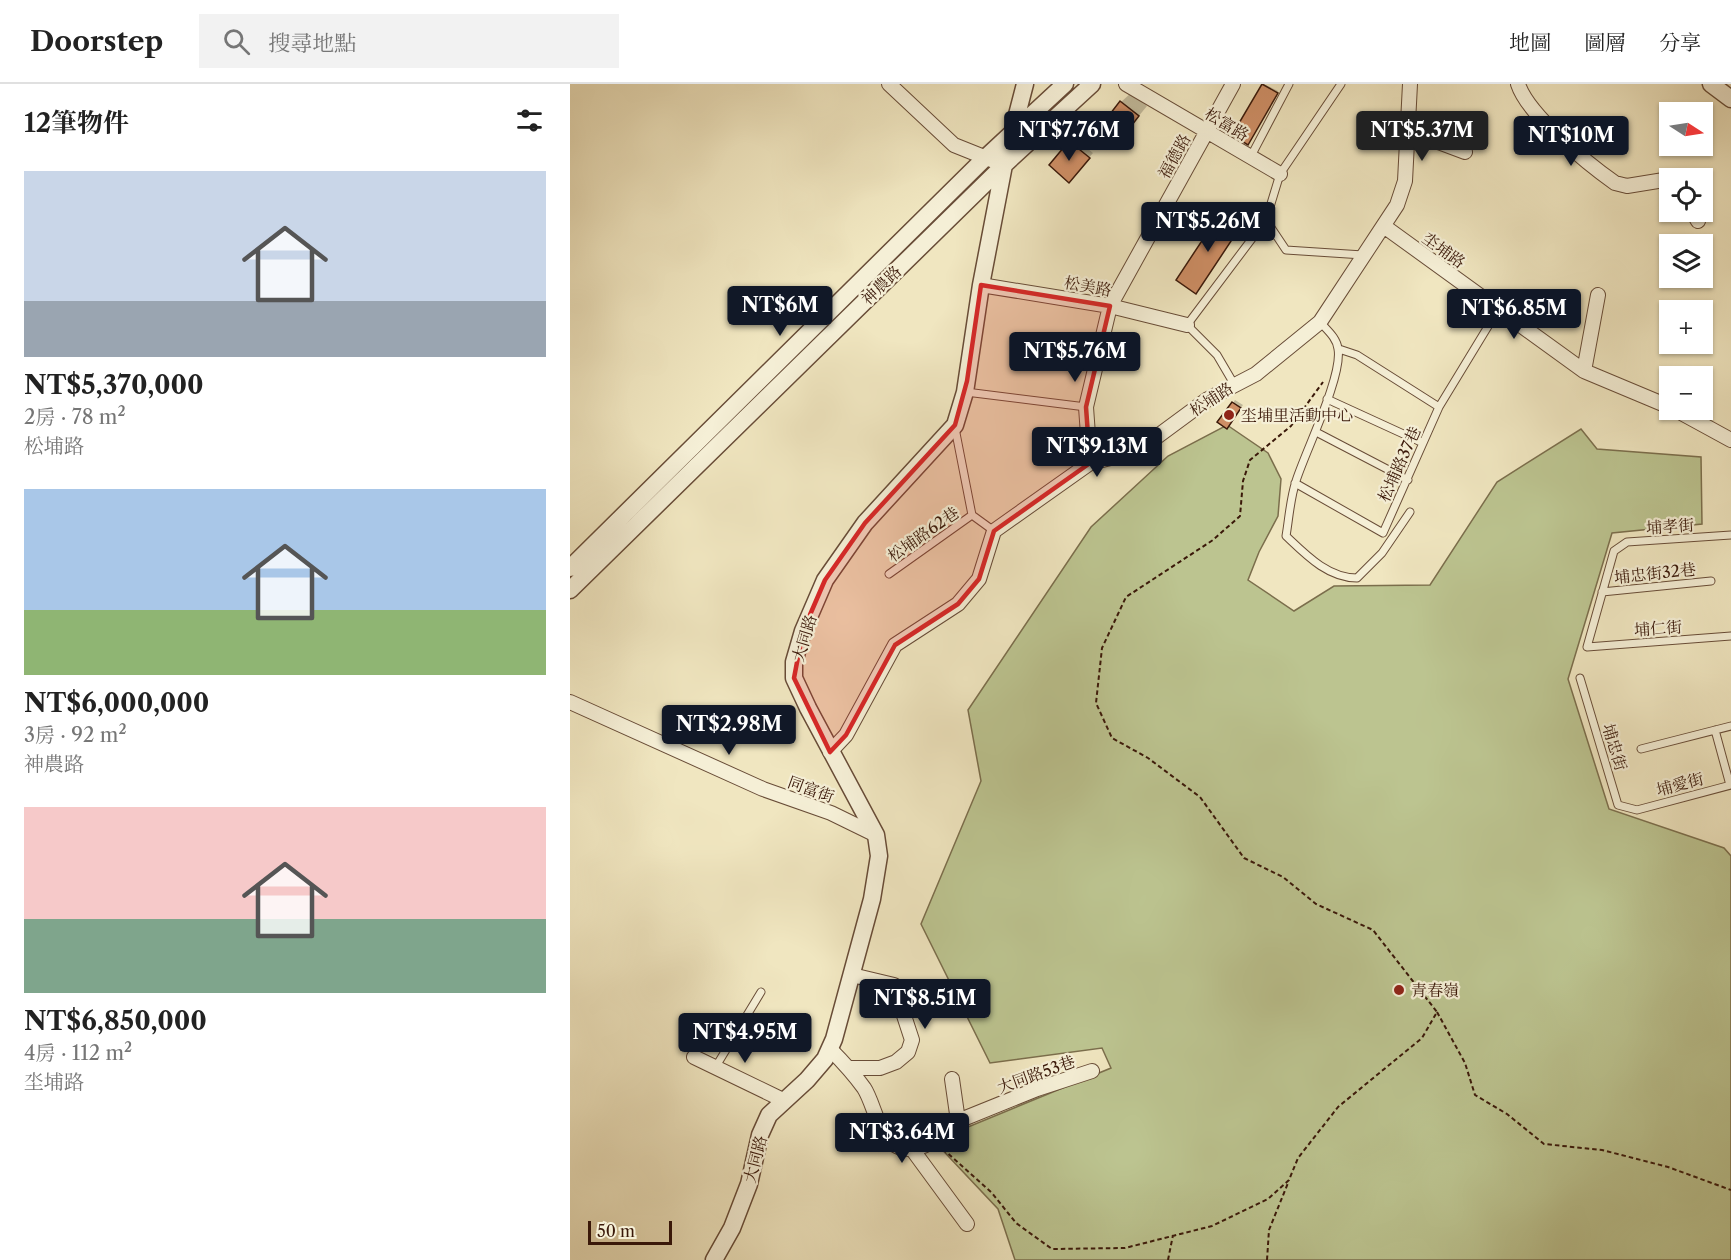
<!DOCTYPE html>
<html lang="zh-TW">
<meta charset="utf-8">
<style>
:root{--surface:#fff;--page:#f2f2f2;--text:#222;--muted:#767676;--line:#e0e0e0;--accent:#111827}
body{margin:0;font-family:"Libre Caslon Text","Noto Serif TC",serif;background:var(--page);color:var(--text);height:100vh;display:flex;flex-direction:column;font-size:22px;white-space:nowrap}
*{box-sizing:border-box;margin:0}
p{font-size:20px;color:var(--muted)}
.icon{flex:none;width:33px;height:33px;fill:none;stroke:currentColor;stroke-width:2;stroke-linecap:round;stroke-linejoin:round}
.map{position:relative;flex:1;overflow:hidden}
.side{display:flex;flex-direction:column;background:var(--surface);width:570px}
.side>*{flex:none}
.needle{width:39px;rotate:102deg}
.tools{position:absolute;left:1089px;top:18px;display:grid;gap:12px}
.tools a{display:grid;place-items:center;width:54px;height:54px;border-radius:0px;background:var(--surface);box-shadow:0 2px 4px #0004;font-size:30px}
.scale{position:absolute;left:18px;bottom:15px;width:84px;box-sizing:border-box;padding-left:6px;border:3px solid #3a1809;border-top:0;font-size:16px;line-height:21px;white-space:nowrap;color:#3a1809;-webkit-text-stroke:4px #f5efd6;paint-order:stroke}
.price{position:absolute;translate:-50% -51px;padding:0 14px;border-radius:6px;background:var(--accent);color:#fff;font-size:20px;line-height:39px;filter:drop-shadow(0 2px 3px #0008)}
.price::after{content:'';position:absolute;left:50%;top:36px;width:18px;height:14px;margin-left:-9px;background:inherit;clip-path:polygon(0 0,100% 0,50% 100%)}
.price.on{background:#222;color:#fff}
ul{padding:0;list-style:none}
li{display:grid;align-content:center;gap:12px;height:318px;padding:0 24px}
li span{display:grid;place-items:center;height:186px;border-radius:0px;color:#555}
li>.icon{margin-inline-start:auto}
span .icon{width:108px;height:108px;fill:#fffc;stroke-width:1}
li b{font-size:26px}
h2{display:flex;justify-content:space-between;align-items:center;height:72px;padding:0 24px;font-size:26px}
header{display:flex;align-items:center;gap:36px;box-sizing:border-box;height:84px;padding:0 30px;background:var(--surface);border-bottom:2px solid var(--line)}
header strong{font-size:28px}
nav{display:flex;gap:33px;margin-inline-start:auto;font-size:21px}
.search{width:420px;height:54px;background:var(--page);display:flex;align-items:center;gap:15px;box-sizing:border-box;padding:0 21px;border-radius:0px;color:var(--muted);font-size:22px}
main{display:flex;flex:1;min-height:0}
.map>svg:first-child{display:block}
</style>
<header>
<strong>Doorstep</strong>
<div class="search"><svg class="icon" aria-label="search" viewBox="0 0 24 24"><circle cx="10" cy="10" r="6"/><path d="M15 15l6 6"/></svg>搜尋地點</div>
<nav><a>地圖</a><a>圖層</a><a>分享</a></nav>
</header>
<main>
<section class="side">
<h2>12筆物件<svg class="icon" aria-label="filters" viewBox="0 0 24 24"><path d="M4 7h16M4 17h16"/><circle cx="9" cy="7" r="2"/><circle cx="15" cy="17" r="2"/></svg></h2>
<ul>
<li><span style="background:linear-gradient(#c9d6e8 70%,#9aa5b1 0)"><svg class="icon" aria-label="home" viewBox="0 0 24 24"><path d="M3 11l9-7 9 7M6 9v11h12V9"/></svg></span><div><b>NT$5,370,000</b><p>2房 · 78 m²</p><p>松埔路</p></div></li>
<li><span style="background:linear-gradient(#a9c7e8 65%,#8fb573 0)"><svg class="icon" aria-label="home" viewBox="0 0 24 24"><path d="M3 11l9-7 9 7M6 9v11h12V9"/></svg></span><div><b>NT$6,000,000</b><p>3房 · 92 m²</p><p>神農路</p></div></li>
<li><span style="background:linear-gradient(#f6c9c9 60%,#7fa58c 0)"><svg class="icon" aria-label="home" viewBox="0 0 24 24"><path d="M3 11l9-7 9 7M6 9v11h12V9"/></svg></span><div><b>NT$6,850,000</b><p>4房 · 112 m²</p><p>坔埔路</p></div></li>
</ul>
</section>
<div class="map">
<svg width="1161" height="1176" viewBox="0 0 1161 1176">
<rect width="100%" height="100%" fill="#f0e6c0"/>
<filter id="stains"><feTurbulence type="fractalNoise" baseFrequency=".00333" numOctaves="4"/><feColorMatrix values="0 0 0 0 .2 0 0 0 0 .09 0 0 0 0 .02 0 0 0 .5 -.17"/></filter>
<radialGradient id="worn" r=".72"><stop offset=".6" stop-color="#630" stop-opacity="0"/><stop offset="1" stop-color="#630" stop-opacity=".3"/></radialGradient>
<path fill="#bcc490" stroke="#7b6e4c" stroke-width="1.5" d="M657,341L698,369L711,395L708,432L689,468L678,496L724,527L764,502L860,501L927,398L1011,345L1027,365L1131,373L1132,440L1042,449L998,595L1039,725L1154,764L1161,772V1176H445L428,1125L364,1057L541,984L532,964L420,979L351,840L411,697L398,626L521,443L598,372Z"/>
<path fill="#0003" d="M694,0L708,7L677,59L664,51Z
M561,9L577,22L549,56L551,18Z
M504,54L523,69L503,92L481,81Z
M654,126L673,139L629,205L652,129Z
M665,316L673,321L659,340L663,319Z"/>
<path fill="#ce8e65" stroke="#3a1809" stroke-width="1.5" d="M692,0L708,9L678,61L662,51Z
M550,17L569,32L549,58L530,43Z
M499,57L520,74L499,99L479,81Z
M651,128L671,142L626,210L606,196Z
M662,318L671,324L657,345L647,338Z"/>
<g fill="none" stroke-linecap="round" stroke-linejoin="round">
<g stroke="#684c37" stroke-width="9">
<path id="service" d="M680,74L719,0
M696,136L716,166L793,171
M750,238C757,246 767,254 768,265C773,292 735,368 726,397C720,415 719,435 716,452C736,471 758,494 787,494L812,469L840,428
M769,265L787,271L869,323L928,226
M664,300L647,271L617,241L696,136L710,90L771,0
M396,308L516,323
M757,315L853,359
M385,344L402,431L424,447
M746,348L838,396
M725,399L813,449L869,323
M1161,451L1057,458L1044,467L1017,563L1161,552
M319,490L402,431
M1032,508L1141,497
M1010,594L1048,721L1067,726L1161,701
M1145,646L1160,701
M1071,665L1161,642
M145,984L191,908"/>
</g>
<g stroke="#684c37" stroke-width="16">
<path id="minor" d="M319,0L384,61L434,81
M556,0L710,90
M948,0C958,31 1018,80 1045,99L1057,102L1100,95
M839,47L895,68
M1123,128L1128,137
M815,143L1014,287L1100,323
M411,201L540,222L617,241
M1014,287L1028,211
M1106,326L1161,356
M520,379L516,323L540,222L663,0
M0,618L193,705L261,729L306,751
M260,668L276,651L325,561L388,520L409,495L424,447L520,379L561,369L577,360L638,315L686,290L750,238L827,121L835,97L840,0
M260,965C272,977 284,990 294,1004C306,1022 309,1065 339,1065C352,1065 370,1054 383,1049L388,1037L382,995
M124,973L213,1016
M278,984H310L326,978L338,968L342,956L324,901L282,891
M388,1037L467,1005L522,987
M342,1065L397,1140"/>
</g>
<g stroke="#684c37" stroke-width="19">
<path id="tertiary" d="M1141,0L1161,15
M0,484L414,75L495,0
M0,506L434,81L522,0
M144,1176L162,1144L179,1100L190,1051L199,1031L237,996L255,975L264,955L302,815L309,772L306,751L238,624L224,594V578L233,547L255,496L295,439L385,341L395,308L411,201L434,81L455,0"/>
</g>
<path stroke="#3a1809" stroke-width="2" stroke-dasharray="4.5 3" stroke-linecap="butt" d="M867,928L895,979L905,1011L937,1030L974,1060L1032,1066L1098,1083L1161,1106
M373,1065L422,1109L446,1139L482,1165L555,1164L642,1142L698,1115L719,1096L728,1074L768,1023L852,954L867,928L803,846L746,820L713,793L674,774L630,713L578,674L542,654L526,619L532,564L556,513L643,456L670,432L673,397L680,376L721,342L753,298
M598,1176L603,1151
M697,1176L699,1146L718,1099"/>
<use href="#service" stroke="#f5efd6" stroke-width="7"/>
<use href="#minor" stroke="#f5efd6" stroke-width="14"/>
<use href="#tertiary" stroke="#f5efd6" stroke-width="16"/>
</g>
<path fill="#d62828" fill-opacity="0.2" stroke="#d62828" stroke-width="4.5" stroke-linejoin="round" d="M411,201L540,222L516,323L520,379L424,447L409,495L388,520L325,561L276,651L260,668L224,594L233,547L255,496L295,439L385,341L397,297Z"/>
<g fill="#8f2418" stroke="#f5efd6" stroke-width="2">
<circle cx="659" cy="331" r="6"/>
<circle cx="829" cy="906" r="6"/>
</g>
<g text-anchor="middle" stroke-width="4.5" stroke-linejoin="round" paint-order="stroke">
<g font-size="16" fill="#3a1809" stroke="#f5efd6">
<text transform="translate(657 40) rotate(31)" y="6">松富路</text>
<text transform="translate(604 72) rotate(-61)" y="6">福德路</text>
<text transform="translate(874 166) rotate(36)" y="6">坔埔路</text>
<text transform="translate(311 201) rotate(-44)" y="6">神農路</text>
<text transform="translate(518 202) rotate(10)" y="6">松美路</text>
<text transform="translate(641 315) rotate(-33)" y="6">松埔路</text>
<text transform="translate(829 380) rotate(-66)" y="6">松埔路37巷</text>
<text transform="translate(1100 442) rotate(-4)" y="6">埔孝街</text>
<text transform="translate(353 450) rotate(-35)" y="6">松埔路62巷</text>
<text transform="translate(1085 489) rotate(-6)" y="6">埔忠街32巷</text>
<text transform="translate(1088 544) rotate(-4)" y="6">埔仁街</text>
<text transform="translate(234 554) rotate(-73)" y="6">大同路</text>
<text transform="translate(1045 663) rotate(73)" y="6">埔忠街</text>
<text transform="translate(1110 700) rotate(-15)" y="6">埔愛街</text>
<text transform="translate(241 705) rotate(20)" y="6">同富街</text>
<text transform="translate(466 990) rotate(-20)" y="6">大同路53巷</text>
<text transform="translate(185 1075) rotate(-75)" y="6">大同路</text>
</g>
<g font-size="16" fill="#3a1809" stroke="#f5efd6" text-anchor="start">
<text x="671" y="337">坔埔里活動中心</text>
<text x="841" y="912">青春嶺</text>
</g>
</g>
<rect width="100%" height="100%" filter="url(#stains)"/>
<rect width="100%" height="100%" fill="url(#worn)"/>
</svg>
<div class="tools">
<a><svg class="needle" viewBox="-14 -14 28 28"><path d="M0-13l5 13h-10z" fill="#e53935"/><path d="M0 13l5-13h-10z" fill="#767676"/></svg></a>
<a><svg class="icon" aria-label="locate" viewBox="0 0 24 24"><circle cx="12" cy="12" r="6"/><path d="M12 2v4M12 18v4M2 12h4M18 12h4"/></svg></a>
<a><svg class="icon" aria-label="layers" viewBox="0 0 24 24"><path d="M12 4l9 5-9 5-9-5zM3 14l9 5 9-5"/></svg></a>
<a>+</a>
<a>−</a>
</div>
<div class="scale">50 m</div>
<b class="price" style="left:499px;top:78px">NT$7.76M</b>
<b class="price on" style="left:852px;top:78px">NT$5.37M</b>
<b class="price" style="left:1001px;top:83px">NT$10M</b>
<b class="price" style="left:638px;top:169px">NT$5.26M</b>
<b class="price" style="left:210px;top:253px">NT$6M</b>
<b class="price" style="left:944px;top:256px">NT$6.85M</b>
<b class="price" style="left:505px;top:299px">NT$5.76M</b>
<b class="price" style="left:527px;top:394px">NT$9.13M</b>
<b class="price" style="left:159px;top:672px">NT$2.98M</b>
<b class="price" style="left:355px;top:946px">NT$8.51M</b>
<b class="price" style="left:175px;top:980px">NT$4.95M</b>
<b class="price" style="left:332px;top:1080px">NT$3.64M</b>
</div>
</main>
